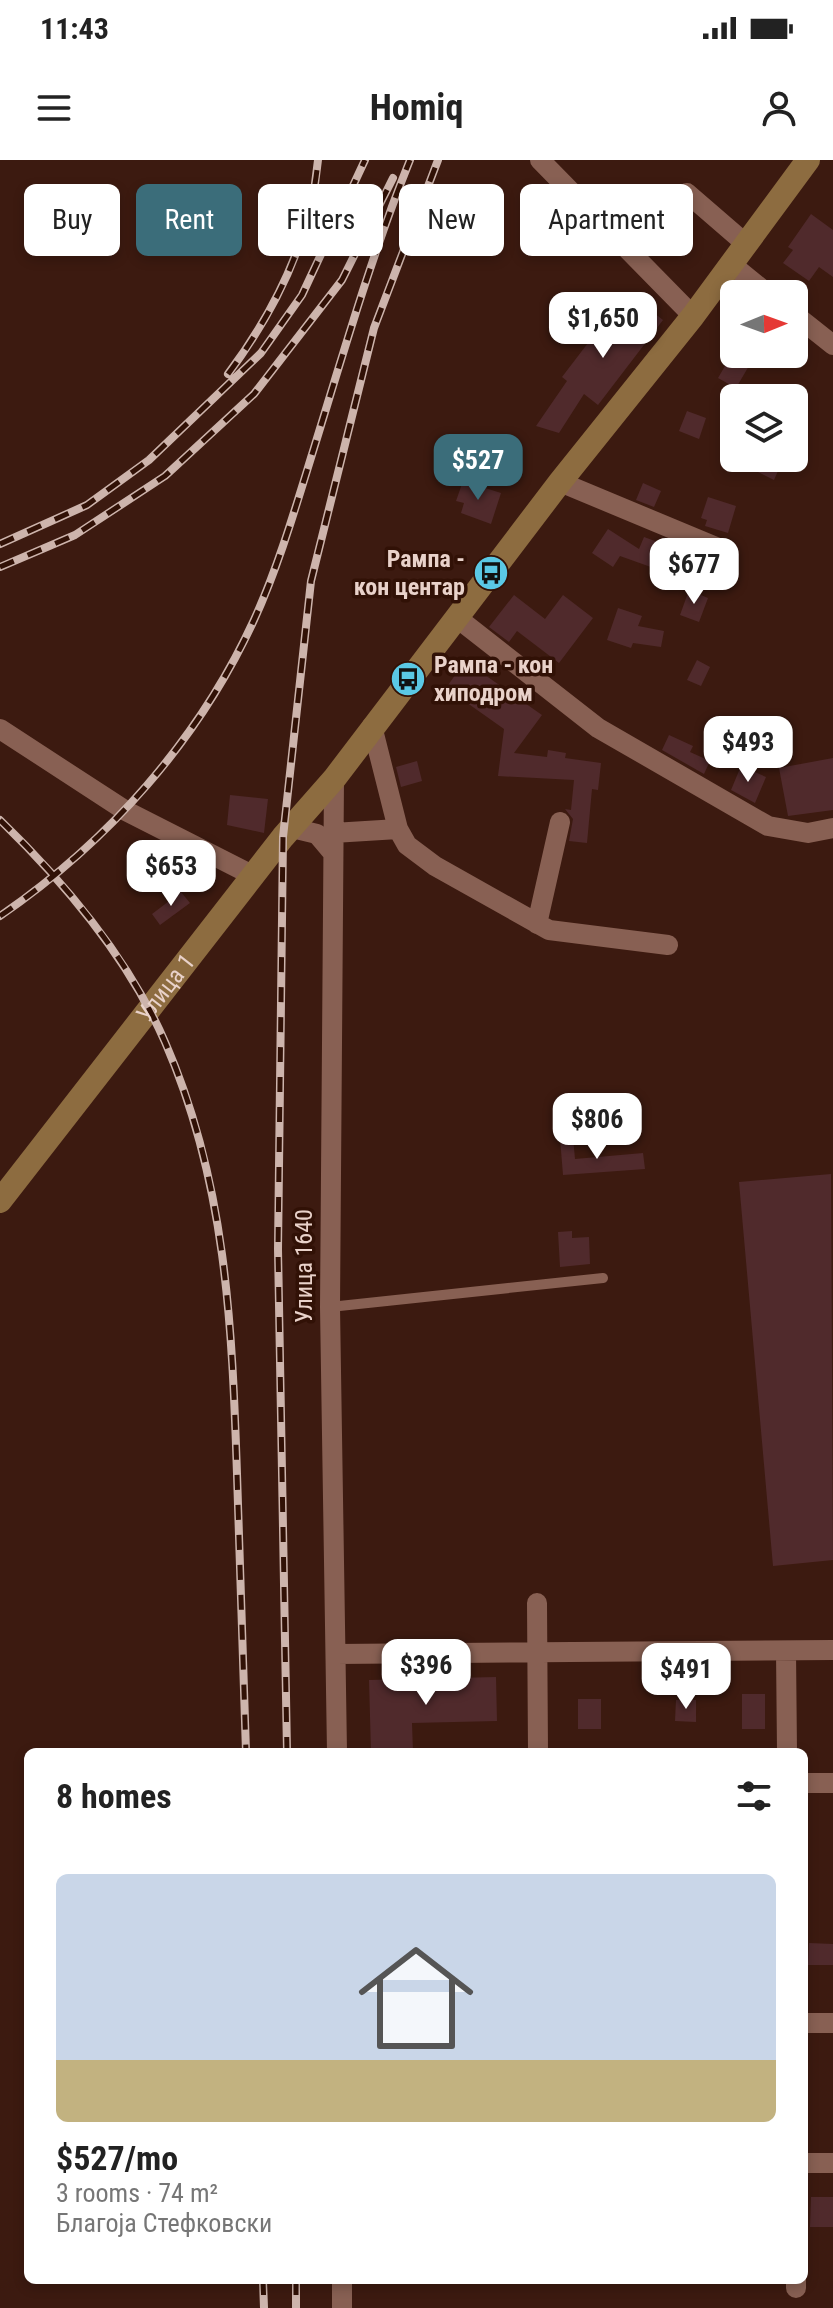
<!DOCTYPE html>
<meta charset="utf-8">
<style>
:root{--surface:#fff;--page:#f2f2f2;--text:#222;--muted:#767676;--line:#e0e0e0;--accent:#3b6d7a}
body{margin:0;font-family:"Roboto Condensed",sans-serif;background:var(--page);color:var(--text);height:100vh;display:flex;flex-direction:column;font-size:30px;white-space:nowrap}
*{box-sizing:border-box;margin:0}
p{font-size:26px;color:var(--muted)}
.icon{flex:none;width:44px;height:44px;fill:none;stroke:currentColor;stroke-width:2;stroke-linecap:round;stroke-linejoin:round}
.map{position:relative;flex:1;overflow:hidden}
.drawer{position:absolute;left:24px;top:1588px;width:784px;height:536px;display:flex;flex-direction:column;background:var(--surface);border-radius:12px;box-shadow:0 4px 12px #0003}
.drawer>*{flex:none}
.guide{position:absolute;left:24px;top:24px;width:786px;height:72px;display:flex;gap:16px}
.needle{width:52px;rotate:89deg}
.tools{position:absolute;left:720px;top:120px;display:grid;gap:16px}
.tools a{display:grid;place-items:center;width:88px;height:88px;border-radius:12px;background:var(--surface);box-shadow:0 4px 12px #0003;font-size:40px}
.price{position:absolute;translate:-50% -68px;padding:0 18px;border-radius:16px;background:#fff;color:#222;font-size:26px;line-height:52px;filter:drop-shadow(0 2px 4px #0008)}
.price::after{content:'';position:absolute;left:50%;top:48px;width:24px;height:18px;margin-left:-12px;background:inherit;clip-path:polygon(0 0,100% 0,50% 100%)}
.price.current{background:var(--accent);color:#fff}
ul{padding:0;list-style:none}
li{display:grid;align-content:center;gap:16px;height:424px;padding:0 32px}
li+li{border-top:2px solid var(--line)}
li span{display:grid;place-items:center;height:248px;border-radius:12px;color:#555}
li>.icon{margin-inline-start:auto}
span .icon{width:144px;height:144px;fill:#fffc;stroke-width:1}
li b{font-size:34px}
h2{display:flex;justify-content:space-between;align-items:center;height:96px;padding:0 32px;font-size:34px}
.tag{padding:0 28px;border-radius:12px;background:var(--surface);box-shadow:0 4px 12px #0003;font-size:28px;line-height:72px}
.tag.current{background:var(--accent);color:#fff}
.status{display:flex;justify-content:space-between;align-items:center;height:56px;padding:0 40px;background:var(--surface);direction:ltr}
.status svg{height:22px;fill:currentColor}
header{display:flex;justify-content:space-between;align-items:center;height:104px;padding:0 32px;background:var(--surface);font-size:36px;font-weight:700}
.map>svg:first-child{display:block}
</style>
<div class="status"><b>11:43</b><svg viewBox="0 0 49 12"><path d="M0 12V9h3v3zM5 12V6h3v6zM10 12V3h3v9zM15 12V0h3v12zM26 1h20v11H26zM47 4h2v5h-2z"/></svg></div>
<header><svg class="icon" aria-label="menu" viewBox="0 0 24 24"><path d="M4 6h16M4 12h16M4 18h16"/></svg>Homiq<svg class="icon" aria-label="person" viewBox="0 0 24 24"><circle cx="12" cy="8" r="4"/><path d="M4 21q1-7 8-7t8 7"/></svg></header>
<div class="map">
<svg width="833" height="2148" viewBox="0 0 833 2148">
<rect width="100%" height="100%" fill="#3c1a10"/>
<path fill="#502a2c" d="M811,54L833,70V117L819,107L809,121L783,103L793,90L788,87Z
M627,132L663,160L598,245L584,234L559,273L536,266L567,221L562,217Z
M732,194H744L753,199L736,228L718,218Z
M687,251L706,258L699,279L679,271Z
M730,298H774L782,302L774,320Z
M463,321L501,333L491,364L461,353L464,343L456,341Z
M643,323L661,331L654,347L636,340Z
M708,337L736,346L728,373L705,366L707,360L701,358Z
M608,369L639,389L644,377L699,397L690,421L620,396L613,407L592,393Z
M689,430L708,438L699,462L680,455Z
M514,435L545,459L563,435L593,458L559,503L517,471L509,482L489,467Z
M618,448L642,456L638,466L664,471L661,487L633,483L631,488L607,480Z
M697,500L710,507L701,526L687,520Z
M465,501L542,555L514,593L547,597L548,590L566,593L565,598L601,603L598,630L592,629L587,683L569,681L573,659L565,649L571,650L574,620L498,616L504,569L446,528Z
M669,575L693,586L690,592L710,601L704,614L662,590Z
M833,598V650L788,656L779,608Z
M417,601L422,621L401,627L396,607Z
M741,606L766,617L755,643L731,630Z
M230,635L268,639L264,673L227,665Z
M181,732L190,743L160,765L152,754Z
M573,977L575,999L643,993L645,1009L563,1015L560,978Z
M831,1014L833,1400L773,1406L739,1022Z
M572,1071V1078L589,1077L590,1104L560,1107L558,1072Z
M496,1517L497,1561L412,1563L413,1592H371L369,1520Z
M742,1534H765V1569H742Z
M578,1539H601V1569H578Z
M676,1540H696V1562L675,1561Z
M809,1783L833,1784V1805H808Z
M811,2037H833V2067H810Z"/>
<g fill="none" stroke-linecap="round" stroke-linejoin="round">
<path stroke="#886053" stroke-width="10" d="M330,1147L603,1118"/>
<path stroke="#886053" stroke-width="20" d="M540,0L693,156
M666,54L687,33L746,84
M731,104L768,134
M794,154L833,185
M560,322L728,392
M456,457L598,568L768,666L808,673L833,668
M372,566L398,669L407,685L435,706L549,770L668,785
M0,569L126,651L254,716
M334,619L330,1147L337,1592
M292,668L317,674L333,693
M333,673L398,669
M537,764L560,662
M537,1443L538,1592
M786,1491L787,1592
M336,1494L833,1490
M804,1623H833
M804,1863H833
M804,2003H833
M342,2120V2148
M796,2120V2128"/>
<path stroke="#8d6c40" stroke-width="24" id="s1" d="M0,1041L283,677L334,619L560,322L693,156L808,0"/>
<g stroke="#cdb4ac" stroke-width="8">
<path id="rail" d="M228,214C275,151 311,79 318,0
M0,384L87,345L149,300L261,193L302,135L365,0
M0,407L75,375L165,316L254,234L342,120L393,18
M0,660C65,723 128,797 165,882C226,1022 232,1164 237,1314C240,1407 243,1499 246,1592
M0,756C108,682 199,580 254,460C279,405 296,346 314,288C344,191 372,94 410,0
M287,1592L278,1089L283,677L311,421L374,168L438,0
M263,2120L264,2148
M296,2120V2148"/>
</g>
<use href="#rail" stroke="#311106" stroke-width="5" stroke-dasharray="15" stroke-linecap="butt"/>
</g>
<defs>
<g id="bus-disc" transform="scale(1.8)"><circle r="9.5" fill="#5ac8e5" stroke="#311106"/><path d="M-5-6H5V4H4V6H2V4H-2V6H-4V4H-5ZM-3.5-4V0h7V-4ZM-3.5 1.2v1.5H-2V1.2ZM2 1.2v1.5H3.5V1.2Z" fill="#111"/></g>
</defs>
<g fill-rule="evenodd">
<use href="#bus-disc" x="491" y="413"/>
<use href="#bus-disc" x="408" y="519"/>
</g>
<g text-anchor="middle" stroke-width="7" stroke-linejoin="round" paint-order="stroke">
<g font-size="24" font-weight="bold" fill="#e9d2ca" stroke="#311106" text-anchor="end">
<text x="465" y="407">Рампа -<tspan x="465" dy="28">кон центар</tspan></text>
<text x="434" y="513" text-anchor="start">Рампа - кон<tspan x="434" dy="28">хиподром</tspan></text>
</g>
<g font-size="24" fill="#e9d2ca" stroke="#311106">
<text dy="8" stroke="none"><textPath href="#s1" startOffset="270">Улица 1</textPath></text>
<text transform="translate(304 1106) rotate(-90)" y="8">Улица 1640</text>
</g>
</g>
</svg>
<div class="tools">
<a><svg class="needle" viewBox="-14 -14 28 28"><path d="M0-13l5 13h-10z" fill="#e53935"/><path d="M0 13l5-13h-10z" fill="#767676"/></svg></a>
<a><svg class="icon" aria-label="layers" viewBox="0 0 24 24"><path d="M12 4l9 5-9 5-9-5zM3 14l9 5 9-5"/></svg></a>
</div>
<b class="price" style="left:603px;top:200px">$1,650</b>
<b class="price current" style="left:478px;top:342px">$527</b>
<b class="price" style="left:694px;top:446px">$677</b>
<b class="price" style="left:748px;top:624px">$493</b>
<b class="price" style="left:171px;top:748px">$653</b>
<b class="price" style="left:597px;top:1001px">$806</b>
<b class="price" style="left:426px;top:1547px">$396</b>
<b class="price" style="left:686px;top:1551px">$491</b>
<div class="guide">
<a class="tag">Buy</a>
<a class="tag current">Rent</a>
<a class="tag">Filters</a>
<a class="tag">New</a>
<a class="tag">Apartment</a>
</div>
<section class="drawer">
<h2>8 homes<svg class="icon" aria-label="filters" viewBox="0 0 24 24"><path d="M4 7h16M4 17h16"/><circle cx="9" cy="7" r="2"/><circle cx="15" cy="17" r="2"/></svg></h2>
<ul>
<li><span style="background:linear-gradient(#c9d6e8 75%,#c2b280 0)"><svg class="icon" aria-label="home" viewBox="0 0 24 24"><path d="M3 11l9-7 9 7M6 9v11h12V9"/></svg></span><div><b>$527/mo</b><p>3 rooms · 74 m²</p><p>Благоја Стефковски</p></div></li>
</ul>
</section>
</div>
